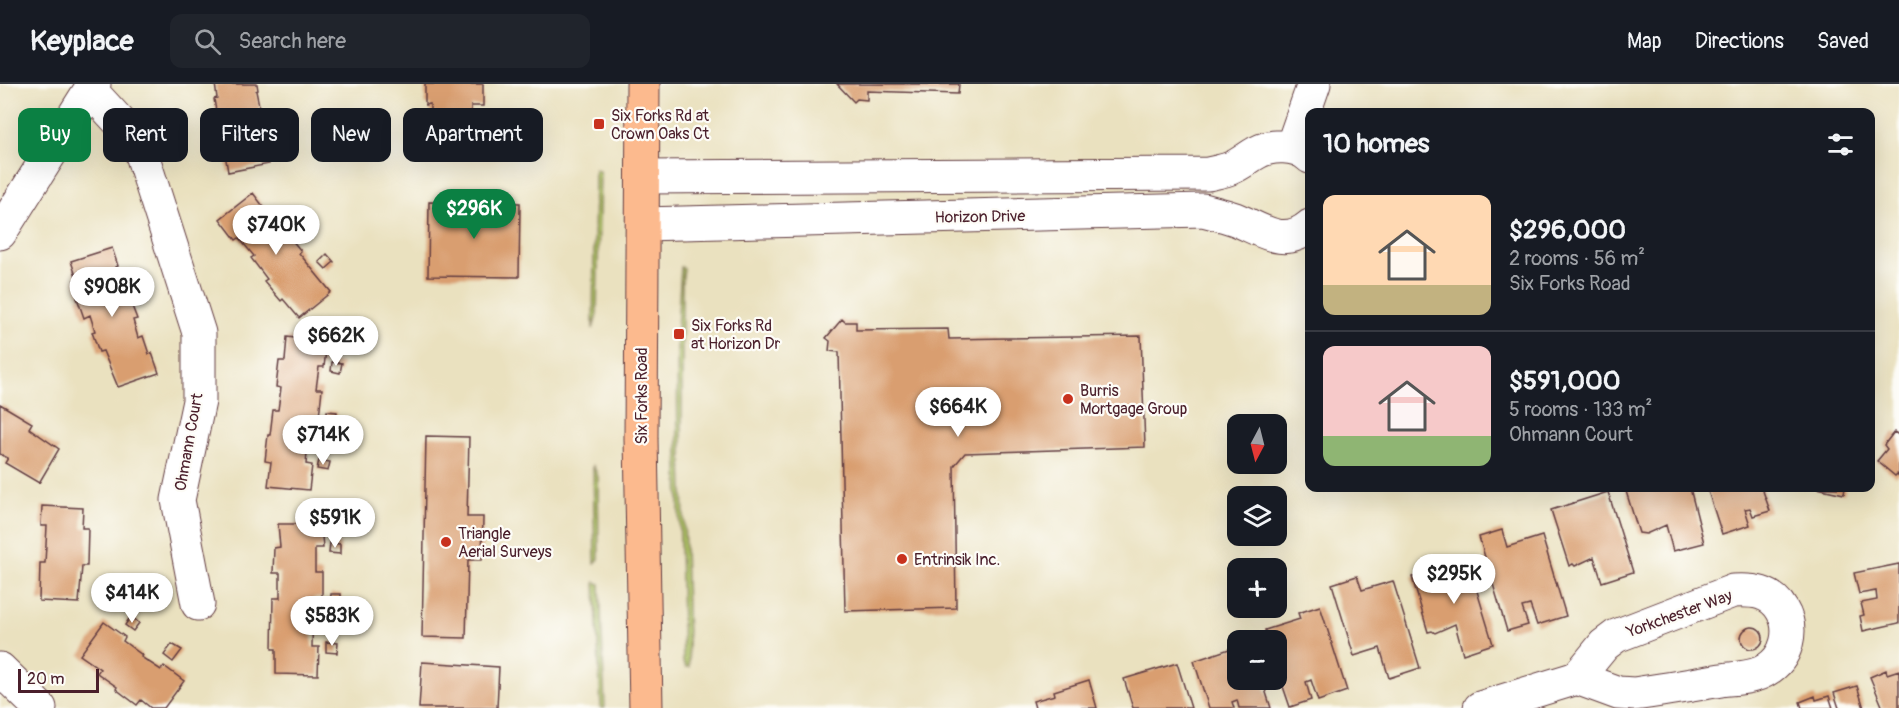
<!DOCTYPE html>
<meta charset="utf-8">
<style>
:root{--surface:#171b24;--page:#20242c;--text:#f1f3f6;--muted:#9ea1a6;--line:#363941;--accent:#0b8043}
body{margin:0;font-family:Pangolin,sans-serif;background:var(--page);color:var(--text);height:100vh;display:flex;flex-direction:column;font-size:22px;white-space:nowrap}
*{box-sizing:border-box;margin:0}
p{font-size:20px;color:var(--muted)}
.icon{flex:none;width:33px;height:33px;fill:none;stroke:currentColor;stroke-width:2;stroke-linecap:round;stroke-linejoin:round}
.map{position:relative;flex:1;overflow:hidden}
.panel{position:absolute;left:1305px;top:24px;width:570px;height:384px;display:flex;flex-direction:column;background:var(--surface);border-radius:12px;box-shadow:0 6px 24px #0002}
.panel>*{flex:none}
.banner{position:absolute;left:18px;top:24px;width:570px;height:54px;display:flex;gap:12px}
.needle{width:39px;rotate:187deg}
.controls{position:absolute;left:1227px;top:330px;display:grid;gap:12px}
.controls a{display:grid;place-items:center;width:60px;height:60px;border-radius:12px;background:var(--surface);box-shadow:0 6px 24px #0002;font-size:30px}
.scale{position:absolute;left:18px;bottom:15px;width:81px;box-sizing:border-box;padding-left:6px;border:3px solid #4a1f2b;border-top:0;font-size:16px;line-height:21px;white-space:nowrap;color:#4a1f2b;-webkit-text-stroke:4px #fdfcf7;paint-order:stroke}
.price{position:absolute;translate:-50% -51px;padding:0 14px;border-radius:21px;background:#fff;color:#222;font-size:20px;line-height:39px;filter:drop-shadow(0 2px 3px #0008)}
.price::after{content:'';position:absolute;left:50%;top:36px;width:18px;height:14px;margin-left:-9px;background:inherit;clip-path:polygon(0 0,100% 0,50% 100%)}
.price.on{background:var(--accent);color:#fff}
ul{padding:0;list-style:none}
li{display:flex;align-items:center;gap:18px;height:150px;padding:0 18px}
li+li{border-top:2px solid var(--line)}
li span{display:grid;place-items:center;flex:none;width:168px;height:120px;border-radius:12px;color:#555}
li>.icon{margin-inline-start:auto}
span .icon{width:72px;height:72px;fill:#fffc;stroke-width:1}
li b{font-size:26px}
h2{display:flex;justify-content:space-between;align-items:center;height:72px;padding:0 18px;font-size:26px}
.pill{padding:0 21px;border-radius:12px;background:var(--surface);box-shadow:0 6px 24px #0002;font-size:21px;line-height:54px}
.pill.on{background:var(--accent);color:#fff}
header{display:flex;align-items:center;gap:36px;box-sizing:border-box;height:84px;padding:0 30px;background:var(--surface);border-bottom:2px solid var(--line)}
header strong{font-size:28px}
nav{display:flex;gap:33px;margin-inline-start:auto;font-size:21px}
.search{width:420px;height:54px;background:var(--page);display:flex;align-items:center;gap:15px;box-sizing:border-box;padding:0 21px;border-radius:12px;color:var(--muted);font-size:22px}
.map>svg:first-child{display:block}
</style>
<header>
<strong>Keyplace</strong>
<div class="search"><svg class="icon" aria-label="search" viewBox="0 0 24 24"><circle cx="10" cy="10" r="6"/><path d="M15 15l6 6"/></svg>Search here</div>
<nav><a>Map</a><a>Directions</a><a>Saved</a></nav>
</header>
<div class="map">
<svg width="1899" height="624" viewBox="0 0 1899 624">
<rect width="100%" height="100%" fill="#fdfcf7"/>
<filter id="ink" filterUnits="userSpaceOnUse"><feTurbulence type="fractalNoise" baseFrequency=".0167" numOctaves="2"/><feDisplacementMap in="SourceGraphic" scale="12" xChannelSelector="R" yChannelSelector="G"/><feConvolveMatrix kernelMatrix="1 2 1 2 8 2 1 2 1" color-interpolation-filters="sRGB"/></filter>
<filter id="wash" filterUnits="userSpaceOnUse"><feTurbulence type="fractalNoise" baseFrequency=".008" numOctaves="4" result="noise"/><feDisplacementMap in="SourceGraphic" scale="24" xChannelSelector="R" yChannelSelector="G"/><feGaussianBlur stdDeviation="1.35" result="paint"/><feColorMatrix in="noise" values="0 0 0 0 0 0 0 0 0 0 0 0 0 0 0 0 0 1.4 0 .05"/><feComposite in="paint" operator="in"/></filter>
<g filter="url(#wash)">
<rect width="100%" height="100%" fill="#eae1bf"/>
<path fill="#aac064" stroke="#7a7048" stroke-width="1.5" d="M595,85L600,88L597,231L593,245Z
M681,183L684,184L682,199V375L689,583H686L683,578L678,385L677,245Z
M593,381L598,393L599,475L595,479Z
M595,498L600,500L605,624H601Z"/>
<g id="blocks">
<path fill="#d99e6f" d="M215,0H257L258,6L256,7L261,31L257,32L261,56L264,55L269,80L228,88L224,63L220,64L215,39H218L214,15L217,14Z
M425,0H483V22H471V48H430V20L425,21Z
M837,0H959L958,10L867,7V16L857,15L854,18Z
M282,45L284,55L274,58L271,48Z
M253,109L269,130L272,128L288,147L286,149L301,167L299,169L331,208L299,234L283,215L281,217L270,204L264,197L267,195L251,174L254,172L239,154L236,156L220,135Z
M429,118L520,119L519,193L428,192Z
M299,130L306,137L298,145L291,137Z
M112,164L118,182L115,183L121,201L117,202L123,219L130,217L137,235L133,236L138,254L143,252L149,270L152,269L159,289L118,303L103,267L99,268L92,248L95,247L90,231L84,234L77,214L80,213L74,196L77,195L71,177Z
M327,170L334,178L326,185L319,178Z
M842,235L845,238H856V246L948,245L949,255L1141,252L1145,363L965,369L954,382L956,524L845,527L839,268L829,267L830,257L826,254Z
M287,253L327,258L324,283H319L316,305H322L319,333L315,332L312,357H308L306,380L312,381L309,406L268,402L271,378L265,377L268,351H270L273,326H278L281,304L276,303L279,277H285Z
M332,278L342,279L340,289L331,287Z
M0,320L32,339L29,344L59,365L39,399L5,379L8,374L0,370Z
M327,327L337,328L336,340L326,339Z
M1894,348L1899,351V392L1897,390L1895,392L1877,377L1887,365L1884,361Z
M426,352L469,353L467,433H483L482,476H468L466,554L422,553Z
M319,376L330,378L328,387L317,385Z
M1625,404H1690L1704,459L1673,467L1666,441L1646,450L1639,449Z
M1707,404H1762L1770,427L1753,432L1750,424L1745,425L1750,441L1722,450Z
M1817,404H1845L1844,410Z
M1608,408L1633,488L1602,498L1594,473L1575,482L1573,480L1569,482L1551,426Z
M42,422L83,424L82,444H88L87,482H82L79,519L39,517L40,479H45L47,442H41Z
M278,440H321L323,464H315V488H322V514H313L312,563H319L318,591L276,590V565H272L273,514H280V489H273L274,464L280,463Z
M1502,446L1507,463L1542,452L1566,532L1537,541L1530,521L1522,523L1528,541L1507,547L1479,453Z
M330,459L340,460V470L329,469Z
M1467,474L1493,560L1463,570L1455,540L1435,549L1432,547L1428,548L1412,493L1456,481L1455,478Z
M1899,480V539L1863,547L1860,532L1864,531L1861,519L1877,516L1876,507L1859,510L1854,489Z
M1357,492L1362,506L1393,497L1420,584L1389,594L1380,564L1354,572L1332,500Z
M331,510H341V520H330Z
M1320,522L1347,607L1318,617L1311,596L1306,598L1311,616L1290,623L1276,582V556H1268L1265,546L1300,535L1298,529Z
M131,532L139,539L133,547L125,541Z
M104,538L125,553L123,557L142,571L141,573L161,586L164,582L184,597L164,624H151L141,616L137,621L116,605L117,603L97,589L100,585L80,571Z
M1741 554a11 11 0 1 1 22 0a11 11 0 1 1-22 0Z
M326,558L338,559L337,569L326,568Z
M172,560L182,566L173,578L164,571Z
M1238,562V596H1262L1271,624H1239L1237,616L1232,618L1234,624H1209L1194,577Z
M422,578L499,583L497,624H419Z
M1177,579L1191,624H1133L1124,595Z
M1886,586L1887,590L1899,586V624H1883L1870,593Z
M1089,596L1097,624H1035L1033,617L1055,611L1054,607Z
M1857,602L1864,624H1839L1834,609Z
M1815,612L1816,616L1829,612L1833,624H1802L1800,618Z"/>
</g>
</g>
<g filter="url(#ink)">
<use href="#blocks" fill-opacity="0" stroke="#623c41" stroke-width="1.5"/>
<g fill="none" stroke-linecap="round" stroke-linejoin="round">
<g stroke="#623c41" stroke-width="35">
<path id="street" d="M90,6L138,58L199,249V317L178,416L198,520
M1292,63L1314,0
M643,93L1208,90C1216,88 1224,87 1231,84C1241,80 1247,74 1256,69C1271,60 1297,60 1310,73
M643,140L1203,126C1214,129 1224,131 1235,135C1261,145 1283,165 1310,142
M0,149L94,0
M0,585L40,624
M1480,624L1577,594L1604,561L1616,552L1733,507C1753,506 1771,507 1782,526C1794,546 1787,574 1766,586C1754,594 1735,594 1721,596C1692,601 1663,606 1634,610L1618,609L1577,594"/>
</g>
<g stroke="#623c41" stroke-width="35">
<path id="primary" d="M643,0L641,354L646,624"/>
</g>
<use href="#street" stroke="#fff" stroke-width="33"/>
<use href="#primary" stroke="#fcba8e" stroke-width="33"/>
</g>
</g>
<g fill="#c8321e" stroke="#fdfcf7" stroke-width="2">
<rect x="593" y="34" width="12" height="12" rx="3"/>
<rect x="673" y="244" width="12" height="12" rx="3"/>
<circle cx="1068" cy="315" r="6"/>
<circle cx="446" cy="458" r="6"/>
<circle cx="902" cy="475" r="6"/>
</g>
<g text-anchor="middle" stroke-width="4.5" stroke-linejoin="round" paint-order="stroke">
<g font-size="16" fill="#4a1f2b" stroke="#fdfcf7" text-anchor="start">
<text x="611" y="37">Six Forks Rd at<tspan x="611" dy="18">Crown Oaks Ct</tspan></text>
<text x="691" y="247">Six Forks Rd<tspan x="691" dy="18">at Horizon Dr</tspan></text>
<text x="1080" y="312">Burris<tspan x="1080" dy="18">Mortgage Group</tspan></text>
<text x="458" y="455">Triangle<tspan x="458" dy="18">Aerial Surveys</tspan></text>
<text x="914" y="481">Entrinsik Inc.</text>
</g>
<g font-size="16" fill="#4a1f2b" stroke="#fdfcf7">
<text transform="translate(980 132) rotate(-1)" y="6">Horizon Drive</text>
<text transform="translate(641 312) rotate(-90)" y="6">Six Forks Road</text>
<text transform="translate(188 358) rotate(-80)" y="6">Ohmann Court</text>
<text transform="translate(1679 529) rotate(-20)" y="6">Yorkchester Way</text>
</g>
</g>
</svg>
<div class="controls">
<a><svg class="needle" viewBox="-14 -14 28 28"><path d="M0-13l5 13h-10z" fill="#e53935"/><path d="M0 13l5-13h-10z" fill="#9ea1a6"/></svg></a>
<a><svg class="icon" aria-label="layers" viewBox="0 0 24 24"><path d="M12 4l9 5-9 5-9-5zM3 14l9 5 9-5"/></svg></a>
<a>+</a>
<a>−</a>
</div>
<div class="scale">20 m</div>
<b class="price on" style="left:474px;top:156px">$296K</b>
<b class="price" style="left:276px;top:172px">$740K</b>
<b class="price" style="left:112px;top:234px">$908K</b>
<b class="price" style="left:336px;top:283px">$662K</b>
<b class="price" style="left:958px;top:354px">$664K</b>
<b class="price" style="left:323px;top:382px">$714K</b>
<b class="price" style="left:335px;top:465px">$591K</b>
<b class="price" style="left:1454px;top:521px">$295K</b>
<b class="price" style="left:132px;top:540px">$414K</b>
<b class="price" style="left:332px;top:563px">$583K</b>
<div class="banner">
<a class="pill on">Buy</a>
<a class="pill">Rent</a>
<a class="pill">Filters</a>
<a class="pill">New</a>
<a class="pill">Apartment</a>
</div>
<section class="panel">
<h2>10 homes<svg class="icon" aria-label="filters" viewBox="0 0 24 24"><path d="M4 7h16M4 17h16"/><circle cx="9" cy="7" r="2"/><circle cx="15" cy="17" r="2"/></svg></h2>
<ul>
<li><span style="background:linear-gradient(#ffd9b3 75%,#c2b280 0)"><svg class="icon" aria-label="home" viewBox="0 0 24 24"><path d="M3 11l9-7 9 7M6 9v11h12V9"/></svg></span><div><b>$296,000</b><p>2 rooms · 56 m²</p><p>Six Forks Road</p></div></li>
<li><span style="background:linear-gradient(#f6c9c9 75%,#8fb573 0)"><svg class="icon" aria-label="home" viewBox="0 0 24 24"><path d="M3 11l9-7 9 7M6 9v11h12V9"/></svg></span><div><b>$591,000</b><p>5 rooms · 133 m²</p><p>Ohmann Court</p></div></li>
</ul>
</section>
</div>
